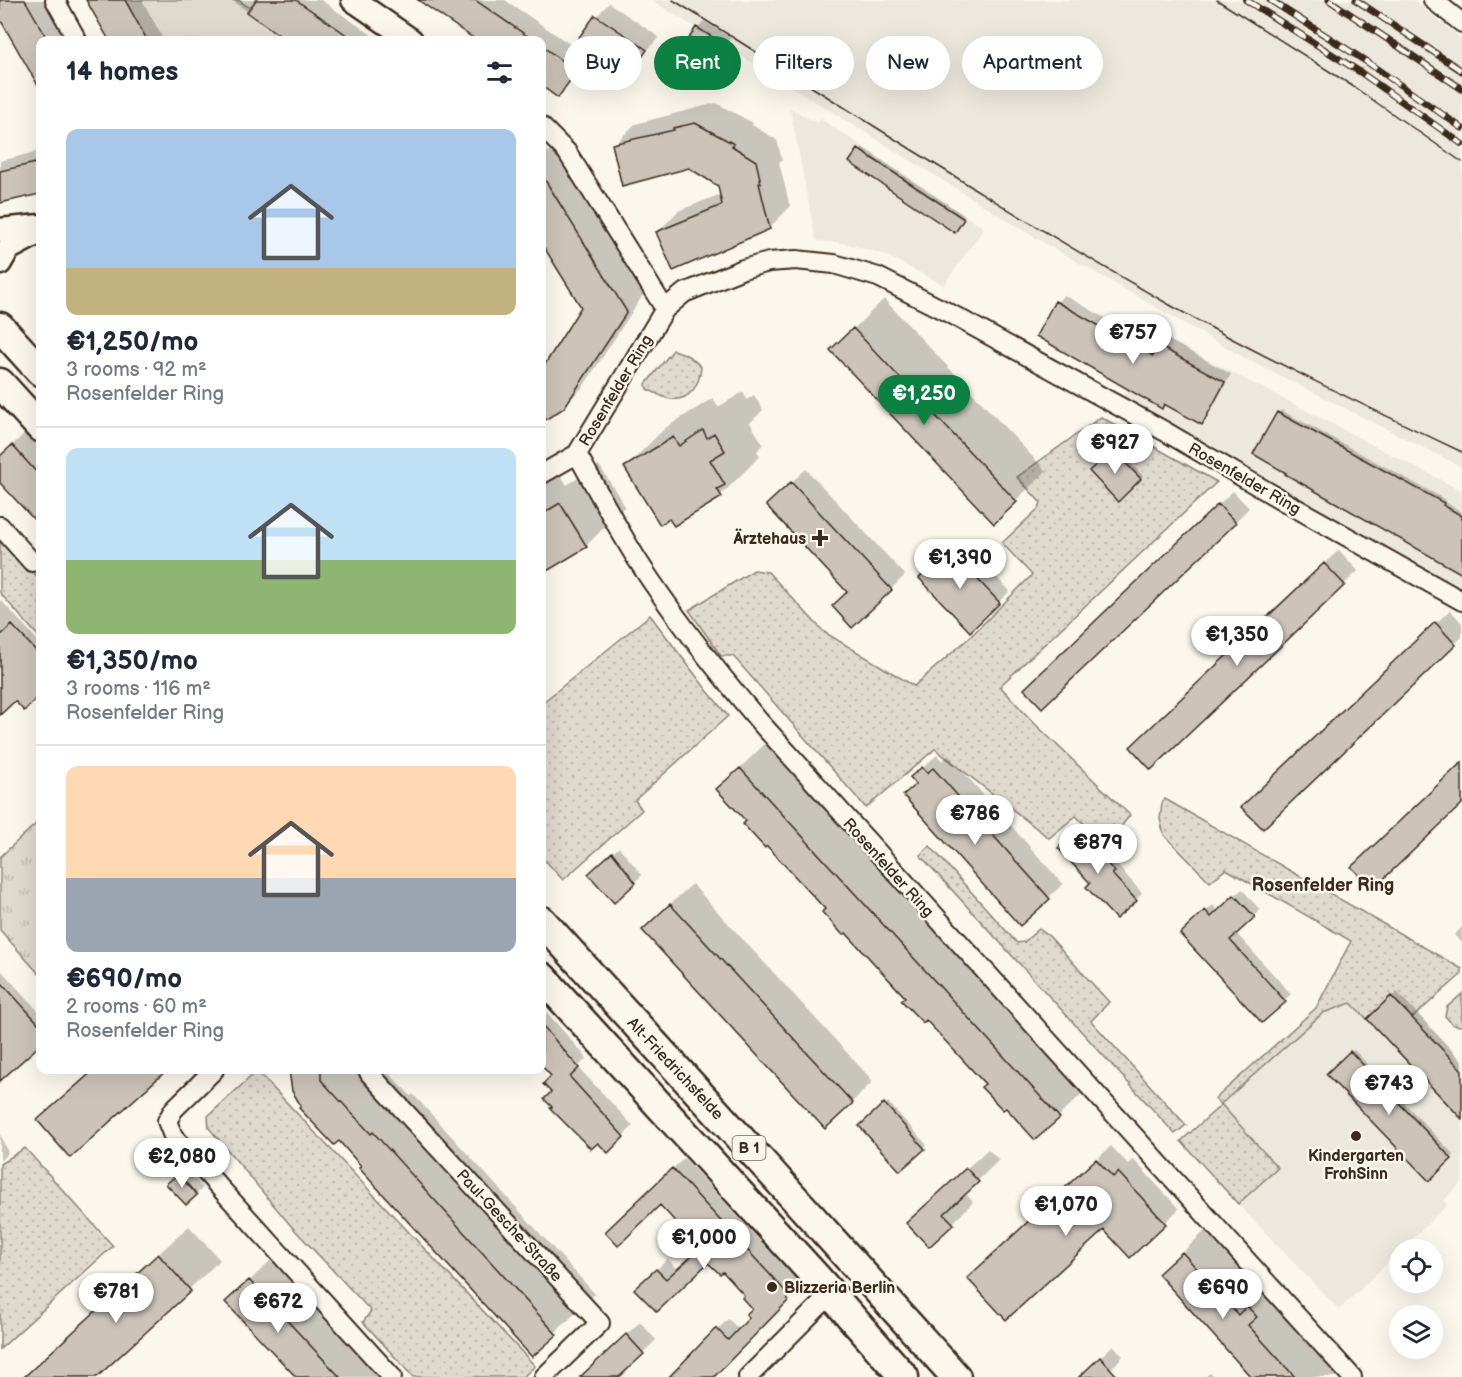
<!DOCTYPE html>
<meta charset="utf-8">
<style>
:root{--surface:#fff;--page:#f2f2f3;--text:#1f2937;--muted:#747a83;--line:#e0e1e3;--accent:#0b8043}
body{margin:0;font-family:"Balsamiq Sans",sans-serif;background:var(--page);color:var(--text);height:100vh;display:flex;flex-direction:column;font-size:22px;white-space:nowrap}
*{box-sizing:border-box;margin:0}
p{font-size:20px;color:var(--muted)}
.icon{flex:none;width:33px;height:33px;fill:none;stroke:currentColor;stroke-width:2;stroke-linecap:round;stroke-linejoin:round}
.map{position:relative;flex:1;overflow:hidden}
.details{position:absolute;left:36px;top:36px;width:510px;height:1038px;display:flex;flex-direction:column;background:var(--surface);border-radius:12px;box-shadow:0 6px 24px #0002}
.details>*{flex:none}
.hud{position:absolute;left:564px;top:36px;width:570px;height:54px;display:flex;gap:12px}
.buttons{position:absolute;left:1389px;top:1239px;display:grid;gap:12px}
.buttons a{display:grid;place-items:center;width:54px;height:54px;border-radius:50%;background:var(--surface);box-shadow:0 6px 24px #0002;font-size:30px}
.price{position:absolute;translate:-50% -51px;padding:0 14px;border-radius:21px;background:#fff;color:#222;font-size:20px;line-height:39px;filter:drop-shadow(0 2px 3px #0008)}
.price::after{content:'';position:absolute;left:50%;top:36px;width:18px;height:14px;margin-left:-9px;background:inherit;clip-path:polygon(0 0,100% 0,50% 100%)}
.price.active{background:var(--accent);color:#fff}
ul{padding:0;list-style:none}
li{display:grid;align-content:center;gap:12px;height:318px;padding:0 30px}
li+li{border-top:2px solid var(--line)}
li span{display:grid;place-items:center;height:186px;border-radius:12px;color:#555}
li>.icon{margin-inline-start:auto}
span .icon{width:108px;height:108px;fill:#fffc;stroke-width:1}
li b{font-size:26px}
h2{display:flex;justify-content:space-between;align-items:center;height:72px;padding:0 30px;font-size:26px}
.chip{padding:0 21px;border-radius:27px;background:var(--surface);box-shadow:0 6px 24px #0002;font-size:21px;line-height:54px}
.chip.active{background:var(--accent);color:#fff}
.map>svg:first-child{display:block}
</style>
<div class="map">
<svg width="1462" height="1377" viewBox="0 0 1462 1377">
<defs>
<pattern id="grass-tufts" width="24" height="20" patternUnits="userSpaceOnUse" patternTransform="scale(1.5)"><rect width="24" height="20" fill="#dfd9ce"/><path d="M3 7l-1-3M5 7V3M7 7l1-3M15 17l-1-3M17 17v-4M19 17l1-3" fill="none" stroke="#c0bab0"/></pattern>
<pattern id="park-dots" width="8" height="8" patternUnits="userSpaceOnUse" patternTransform="scale(1.5)"><rect width="8" height="8" fill="#dfd9ce"/><path d="M2 2h.1M6 6h.1" fill="none" stroke="#c0bab0" stroke-width="1.8" stroke-linecap="round"/></pattern>
</defs>
<rect width="100%" height="100%" fill="#fbf7ec"/>
<filter id="ink" filterUnits="userSpaceOnUse"><feTurbulence type="fractalNoise" baseFrequency=".0167" numOctaves="2"/><feDisplacementMap in="SourceGraphic" scale="12" xChannelSelector="R" yChannelSelector="G"/><feConvolveMatrix kernelMatrix="1 2 1 2 8 2 1 2 1" color-interpolation-filters="sRGB"/></filter>
<g filter="url(#ink)">
<path fill="#ede8dd" d="M651,0H1413L1462,39V467L1250,361L1044,243Z
M790,108L817,123L821,119L984,228L944,285L883,254L844,243L816,241Z
M1158,334L1462,491V589L1121,400Z
M1391,996L1412,1018L1417,1013L1462,1061V1182L1444,1200L1447,1205L1339,1310L1238,1204L1278,1168L1221,1105L1323,1013L1351,1003Z"/>
<path fill="url(#grass-tufts)" stroke="#8d8276" stroke-width="1.5" d="M40,820V975L0,930V857Z"/>
<path fill="url(#park-dots)" stroke="#8d8276" stroke-width="1.5" d="M673,350C686,353 692,358 701,367C700,384 690,402 670,399C663,398 654,392 647,389L646,384Z
M1101,417L1217,482L1000,686L1032,721L1130,815L1106,846L1076,816L1049,838L935,749L866,808L733,656H721L689,610L754,570L768,572L824,632L914,686L969,638L1032,575L1002,543L1038,509L1041,503L1017,477Z
M0,535L40,580V638L0,593Z
M650,615L706,689L728,716L635,800L642,810L563,880L542,857V703Z
M1165,799L1462,969V974L1412,1018L1391,996L1367,1019L1351,1003L1323,1013L1221,1104L1278,1168L1238,1204L1181,1141L1221,1105L1215,1099L1316,1008L1351,941L1226,869L1210,882L1164,835L1160,819L1162,803Z
M930,846L1017,943L1024,942L1039,929L1049,936L1109,1002L1091,1021L1186,1125L1175,1134L920,855Z
M1462,994V1026L1453,1025L1445,1016L1447,1007Z
M257,1071L535,1366L523,1377H413L363,1322L371,1311L292,1227L209,1128L208,1116Z
M25,1148L113,1246L0,1349V1164Z"/>
<path fill="#dfd9ce" stroke="#8d8276" stroke-width="1.5" d="M125,0H238L250,8L247,13L257,20L261,16L286,40H147Z"/>
<path fill="#0003" d="M0,0H47L70,40H40V86L0,16Z
M88,0H142L164,40H111Z
M231,0H321L379,40H289Z
M420,0H505L574,47L597,16L609,3L659,37L638,61L615,45L598,71L585,83L575,76L558,96L542,85V40H478Z
M704,21L731,38L714,60L688,43Z
M716,103L753,123L752,125L777,140L782,160L779,162L790,207L769,228L658,232L678,211L721,194L719,185L689,167L614,145L635,124Z
M862,147L965,216L957,228L851,162Z
M40,151V192L0,201V161Z
M542,151L558,152L645,292L583,387L563,407L542,420V368L545,366L583,307L542,241Z
M1064,295L1159,348L1167,339L1231,374L1208,416L1201,423L1165,403L1161,407L1038,336L1057,302Z
M884,299L1046,471L994,522L832,350Z
M743,392L747,400L754,395L763,410L750,423L763,444L757,451L760,456L721,495L626,467L665,428L713,398L718,407Z
M1281,410L1446,500L1445,502L1462,512V572L1255,454Z
M33,426L40,435V526L0,481V456Z
M1116,447L1143,476L1118,499L1091,471Z
M599,465L625,506L586,546L542,573V487L559,473L567,485Z
M806,469L905,575L891,589L849,592L782,491Z
M1233,491L1249,508L1235,522L1040,675Z
M960,540L1010,591L970,630L921,578Z
M1339,550L1358,571L1344,584L1146,734Z
M0,599L40,643V698L38,696L15,699L0,713Z
M1450,610L1462,623V637L1263,827L1257,793Z
M770,739L1089,1087L1036,1138L718,789Z
M937,755L942,761L948,755L1063,884L1020,924L913,777Z
M1085,825L1120,864L1118,866L1142,893L1136,900L1092,883L1067,841Z
M619,847L642,875L615,901L597,868Z
M692,884L873,1081L852,1102L665,909Z
M1242,889L1260,910L1236,933L1291,994L1262,1021L1189,927L1213,905L1218,911Z
M1462,927V943L1454,935Z
M0,969L40,1013V1043L0,1079Z
M1397,992L1462,1061V1116L1369,1019Z
M542,1007L587,1058L578,1067L633,1126L608,1151L553,1092V1076L542,1064Z
M1354,1050L1454,1155L1429,1179L1328,1074Z
M92,1070H165L70,1156L39,1120Z
M288,1070H386L411,1096L413,1094L595,1294L532,1355L339,1139L303,1106L291,1075L288,1074Z
M888,1102L927,1145L900,1169L861,1126Z
M0,1134L8,1153L0,1161Z
M1111,1146L1128,1164L1133,1159L1179,1209L1130,1256L1104,1228L983,1264Z
M988,1149L999,1160L965,1193L973,1202L953,1223L929,1203Z
M684,1158L798,1282V1288L712,1377H671L728,1319L740,1330L751,1318L754,1309L746,1295L723,1270L708,1260L657,1310L647,1278L668,1259L678,1270L702,1248L660,1202L607,1232Z
M185,1168L203,1188L186,1203L175,1178Z
M1212,1224L1269,1286L1278,1278L1286,1286L1277,1295L1351,1377H1253L1160,1274Z
M189,1226L220,1260L96,1377H25Z
M280,1251L397,1377H298L228,1302Z
M640,1322L656,1340L631,1364L632,1366L622,1377H580Z
M1113,1345L1123,1356L1111,1369L1119,1377H1080Z
M1210,1373L1214,1377H1205Z"/>
<path fill="#ccc4b9" stroke="#3b2a1e" stroke-width="1.5" d="M0,0H25L48,40H40V89L0,19Z
M86,0H125L147,40H109Z
M256,0H296L354,40H286L247,12Z
M418,0H475L533,40H476Z
M595,15L647,50L638,63L612,46L585,85L573,76L558,98L542,86V46L562,61Z
M696,27L725,45L715,62L688,46V40Z
M695,123L734,144L732,146L756,161L761,183H759L770,229L673,271L656,232L722,205L718,186L689,168L622,186L612,144L674,130L673,128Z
M858,149L964,219L955,233L849,162Z
M40,162V194L0,203V171Z
M542,175L627,312L564,408L542,422V369L581,307L542,244Z
M1055,301L1153,356L1159,346L1225,382L1202,425L1164,404L1162,409L1036,336Z
M853,328L1017,502L994,524L830,350Z
M1277,412L1444,503L1443,505L1462,516V574L1285,474L1286,473L1253,454Z
M703,430L707,438L714,433L725,451L710,460L725,485L717,489L722,497L674,526L669,519L660,525L624,467L673,437L679,446Z
M12,445L40,476V526L0,483V456Z
M1112,449L1141,479L1118,502L1089,471Z
M791,482L892,590L852,628L832,606L847,592L766,505Z
M560,503L587,547L542,574V514Z
M1218,504L1236,523L1042,708L1024,689Z
M949,549L1000,603L970,632L919,578Z
M1324,563L1345,585L1151,770L1130,747Z
M1435,622L1456,645L1263,829L1241,807Z
M12,625L40,655V695L24,711L15,701L0,715V636Z
M1462,762V804L1373,889L1351,867Z
M922,767L927,773L933,768L1050,899L1020,926L903,795L916,784L910,777Z
M740,768L1060,1118L1035,1140L1006,1108L1003,1110L981,1087L985,1084L926,1020L923,1023L901,1000L905,997L846,933L843,935L822,912L825,909L767,846L765,848L743,824L746,821L716,789Z
M1078,830L1115,872L1112,874L1137,901L1116,919L1086,887L1090,883L1058,848Z
M612,852L636,883L614,903L588,874Z
M1234,895L1255,917L1230,940L1286,1002L1262,1023L1180,934L1205,910L1211,917Z
M670,904L853,1103L825,1129L642,930Z
M0,981L40,1025V1045L0,1081Z
M1391,996L1462,1070V1119L1367,1019Z
M542,1025L579,1068L570,1077L624,1137L608,1153L598,1143L591,1149L550,1108L552,1107L544,1099L551,1092L543,1084L551,1076L542,1066Z
M1350,1051L1452,1159L1429,1181L1326,1074Z
M94,1070H167L70,1158L37,1120Z
M289,1070H321V1080L371,1134L373,1132L557,1335L532,1357L359,1168L361,1166L339,1141L334,1145L299,1108L301,1106L292,1091Z
M884,1103L925,1149L900,1171L859,1126Z
M1096,1159L1113,1177L1118,1172L1166,1224L1130,1258L1104,1230L1006,1320L967,1278Z
M672,1168L787,1293L788,1301L714,1377H669L716,1328L728,1340L749,1318L746,1314L752,1309L742,1298L744,1295L723,1272L720,1274L708,1263L657,1312L634,1289L656,1269L666,1279L693,1255L695,1243L660,1205L618,1246L605,1232Z
M966,1168L979,1182L944,1214L954,1224L929,1247L906,1223Z
M178,1174L197,1195L186,1205L166,1184Z
M1182,1252L1238,1315L1247,1306L1257,1317L1248,1325L1295,1377H1251L1158,1274Z
M158,1254L191,1291L97,1377H24Z
M249,1280L340,1377H296L225,1302Z
M626,1334L644,1354L619,1377H580Z
M1100,1357L1117,1376L1079,1377Z"/>
<g fill="none" stroke-linecap="round" stroke-linejoin="round">
<g stroke="#3b2a1e" stroke-width="22">
<path id="minor" d="M55,0L77,40
M1433,0L1462,23
M542,127L567,152L665,309
M577,454C597,489 616,526 638,561C674,617 716,670 759,721L1352,1377
M542,474L577,454L665,309L684,293L743,269L769,262L796,260L834,264L878,277L949,313L1166,432L1285,502L1462,601
M0,526L32,562
M214,1070L174,1109L167,1121L173,1136L392,1377
M368,1070L370,1074L600,1323L544,1377
M748,1377L831,1294"/>
</g>
<g stroke="#3b2a1e" stroke-width="27">
<path id="tertiary" d="M353,0L411,40
M0,230L40,226
M0,263L8,249L40,232"/>
</g>
<g stroke="#3b2a1e" stroke-width="33">
<path id="primary" d="M0,327L40,371
M0,383L40,427
M542,921L769,1170L956,1377
M542,977L817,1278L904,1377"/>
</g>
<use href="#minor" stroke="#fbf7ec" stroke-width="18"/>
<use href="#tertiary" stroke="#fbf7ec" stroke-width="22"/>
<use href="#primary" stroke="#fbf7ec" stroke-width="28"/>
<path stroke="#3b2a1e" stroke-width="1.5" d="M673,0C837,102 1000,208 1168,304C1264,358 1363,405 1462,452
M1217,0L1354,87L1462,162"/>
<g stroke="#3b2a1e" stroke-width="7">
<path id="rail" d="M1246,0L1360,72L1462,144
M1270,0L1367,62L1462,128
M1329,0L1462,89
M1356,0L1462,71"/>
</g>
<use href="#rail" stroke="#fbf7ec" stroke-width="4.5" stroke-dasharray="14" stroke-linecap="butt"/>
</g>
</g>
<g fill="#3b2a1e" stroke="#fbf7ec" stroke-width="2">
<path d="M817 529h6v6h6v6h-6v6h-6v-6h-6v-6h6z"/>
<circle cx="1356" cy="1136" r="6"/>
<circle cx="772" cy="1287" r="6"/>
</g>
<g text-anchor="middle" stroke-width="5" stroke-linejoin="round" paint-order="stroke">
<rect fill="#fbf7ec" stroke="#75685c" stroke-width="1.5" x="732.5" y="1136" width="33" height="24" rx="4.5"/>
<g font-size="15" font-weight="bold" fill="#3b2a1e">
<text x="749" y="1153">B 1</text>
</g>
<g font-size="16" fill="#3b2a1e" stroke="#fbf7ec">
<text transform="translate(615 390) rotate(-59)" y="6">Rosenfelder Ring</text>
<text transform="translate(1245 478) rotate(30)" y="6">Rosenfelder Ring</text>
<text transform="translate(889 867) rotate(48)" y="6">Rosenfelder Ring</text>
<text transform="translate(676 1068) rotate(47)" y="6">Alt-Friedrichsfelde</text>
<text transform="translate(510 1225) rotate(47)" y="6">Paul-Gesche-Straße</text>
</g>
<g font-size="16" font-weight="bold" fill="#3b2a1e" stroke="#fbf7ec" text-anchor="end">
<text x="806" y="544">Ärztehaus</text>
<text x="1356" y="1161" text-anchor="middle">Kindergarten<tspan x="1356" dy="18">FrohSinn</tspan></text>
<text x="784" y="1293" text-anchor="start">Blizzeria Berlin</text>
</g>
<g font-size="18" font-weight="bold" fill="#3b2a1e" stroke="#fbf7ec">
<text x="1323" y="891">Rosenfelder Ring</text>
</g>
</g>
</svg>
<div class="buttons">
<a><svg class="icon" aria-label="locate" viewBox="0 0 24 24"><circle cx="12" cy="12" r="6"/><path d="M12 2v4M12 18v4M2 12h4M18 12h4"/></svg></a>
<a><svg class="icon" aria-label="layers" viewBox="0 0 24 24"><path d="M12 4l9 5-9 5-9-5zM3 14l9 5 9-5"/></svg></a>
</div>
<b class="price" style="left:1133px;top:365px">€757</b>
<b class="price active" style="left:924px;top:426px">€1,250</b>
<b class="price" style="left:1115px;top:475px">€927</b>
<b class="price" style="left:960px;top:590px">€1,390</b>
<b class="price" style="left:1237px;top:667px">€1,350</b>
<b class="price" style="left:975px;top:846px">€786</b>
<b class="price" style="left:1098px;top:875px">€879</b>
<b class="price" style="left:1389px;top:1116px">€743</b>
<b class="price" style="left:182px;top:1189px">€2,080</b>
<b class="price" style="left:1066px;top:1237px">€1,070</b>
<b class="price" style="left:704px;top:1270px">€1,000</b>
<b class="price" style="left:1223px;top:1320px">€690</b>
<b class="price" style="left:116px;top:1324px">€781</b>
<b class="price" style="left:278px;top:1334px">€672</b>
<div class="hud">
<a class="chip">Buy</a>
<a class="chip active">Rent</a>
<a class="chip">Filters</a>
<a class="chip">New</a>
<a class="chip">Apartment</a>
</div>
<section class="details">
<h2>14 homes<svg class="icon" aria-label="filters" viewBox="0 0 24 24"><path d="M4 7h16M4 17h16"/><circle cx="9" cy="7" r="2"/><circle cx="15" cy="17" r="2"/></svg></h2>
<ul>
<li><span style="background:linear-gradient(#a9c7e8 75%,#c2b280 0)"><svg class="icon" aria-label="home" viewBox="0 0 24 24"><path d="M3 11l9-7 9 7M6 9v11h12V9"/></svg></span><div><b>€1,250/mo</b><p>3 rooms · 92 m²</p><p>Rosenfelder Ring</p></div></li>
<li><span style="background:linear-gradient(#bfe0f5 60%,#8fb573 0)"><svg class="icon" aria-label="home" viewBox="0 0 24 24"><path d="M3 11l9-7 9 7M6 9v11h12V9"/></svg></span><div><b>€1,350/mo</b><p>3 rooms · 116 m²</p><p>Rosenfelder Ring</p></div></li>
<li><span style="background:linear-gradient(#ffd9b3 60%,#9aa5b1 0)"><svg class="icon" aria-label="home" viewBox="0 0 24 24"><path d="M3 11l9-7 9 7M6 9v11h12V9"/></svg></span><div><b>€690/mo</b><p>2 rooms · 60 m²</p><p>Rosenfelder Ring</p></div></li>
</ul>
</section>
</div>
